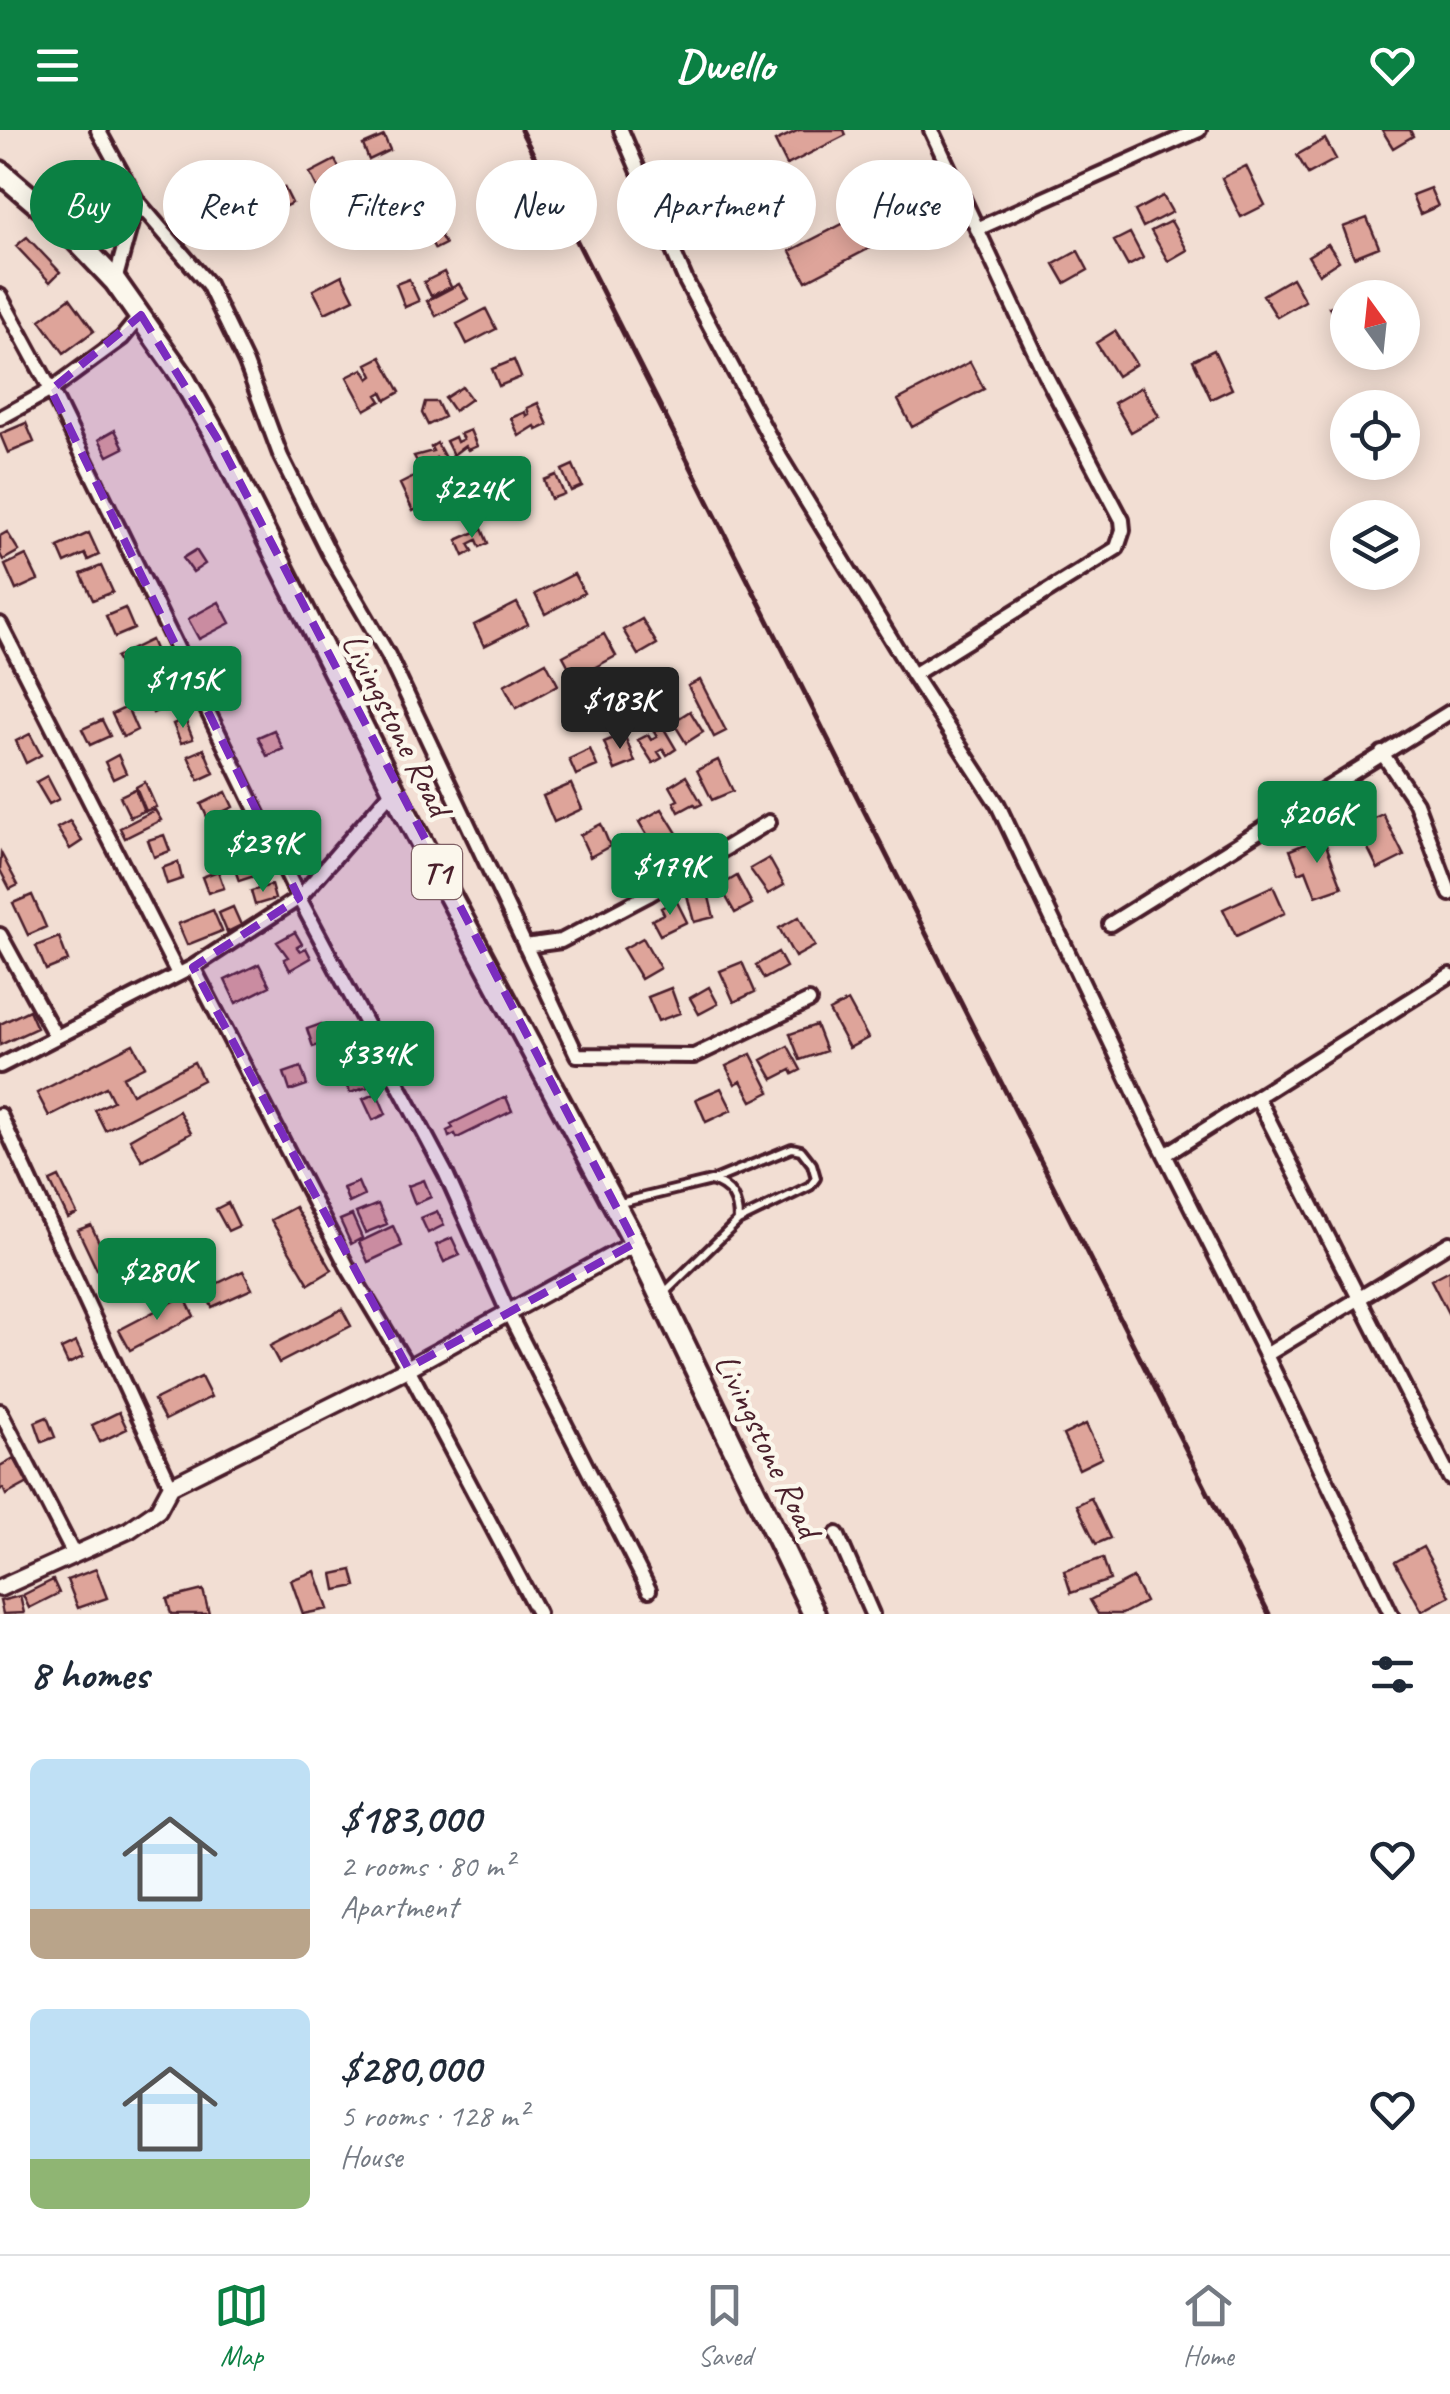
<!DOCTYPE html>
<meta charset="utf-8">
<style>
:root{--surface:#fff;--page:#f2f2f3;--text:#1f2937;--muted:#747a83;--line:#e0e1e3;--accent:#0b8043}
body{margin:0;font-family:Caveat,sans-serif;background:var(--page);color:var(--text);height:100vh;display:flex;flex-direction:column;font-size:38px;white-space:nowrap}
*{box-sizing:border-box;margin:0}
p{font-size:32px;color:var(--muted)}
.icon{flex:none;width:55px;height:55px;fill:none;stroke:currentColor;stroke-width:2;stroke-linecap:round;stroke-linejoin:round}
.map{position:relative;height:1484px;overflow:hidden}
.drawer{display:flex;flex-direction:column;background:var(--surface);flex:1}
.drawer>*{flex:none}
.guide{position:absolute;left:30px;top:30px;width:1390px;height:90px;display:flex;gap:20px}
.needle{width:65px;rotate:345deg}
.controls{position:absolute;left:1330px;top:150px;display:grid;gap:20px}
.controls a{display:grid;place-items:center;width:90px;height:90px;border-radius:50%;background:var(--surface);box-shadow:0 5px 25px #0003;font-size:50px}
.price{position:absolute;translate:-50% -85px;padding:0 22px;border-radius:10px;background:var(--accent);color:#fff;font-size:32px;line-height:65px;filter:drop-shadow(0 2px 5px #0008)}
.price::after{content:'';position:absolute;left:50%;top:60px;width:30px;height:22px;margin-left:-15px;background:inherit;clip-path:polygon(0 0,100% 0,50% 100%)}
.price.selected{background:#222;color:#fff}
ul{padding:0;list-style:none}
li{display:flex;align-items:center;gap:30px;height:250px;padding:0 30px}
li span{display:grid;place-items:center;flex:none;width:280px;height:200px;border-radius:15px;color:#555}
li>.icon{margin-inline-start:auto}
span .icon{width:120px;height:120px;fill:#fffc;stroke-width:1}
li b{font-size:42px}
h2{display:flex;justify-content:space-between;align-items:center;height:120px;padding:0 30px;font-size:42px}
.pill{padding:0 35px;border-radius:45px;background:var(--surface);box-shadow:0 5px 25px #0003;font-size:35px;line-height:90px}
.pill.selected{background:var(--accent);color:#fff}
header{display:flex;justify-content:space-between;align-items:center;height:130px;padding:0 30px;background:var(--accent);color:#fff;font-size:45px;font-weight:600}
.tab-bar{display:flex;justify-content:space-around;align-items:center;height:140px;border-top:2px solid var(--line);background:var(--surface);font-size:28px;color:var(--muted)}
.tab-bar a{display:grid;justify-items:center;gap:5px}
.tab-bar .selected{color:var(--accent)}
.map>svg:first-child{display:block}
</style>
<header><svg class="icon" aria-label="menu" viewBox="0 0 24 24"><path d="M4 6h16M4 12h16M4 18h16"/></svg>Dwello<svg class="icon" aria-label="heart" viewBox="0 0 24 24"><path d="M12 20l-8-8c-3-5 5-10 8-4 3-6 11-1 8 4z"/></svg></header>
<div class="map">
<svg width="1450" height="1484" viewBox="0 0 1450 1484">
<rect width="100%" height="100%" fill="#f2ded3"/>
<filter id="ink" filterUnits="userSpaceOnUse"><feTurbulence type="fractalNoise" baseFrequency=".01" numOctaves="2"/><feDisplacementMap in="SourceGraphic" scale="20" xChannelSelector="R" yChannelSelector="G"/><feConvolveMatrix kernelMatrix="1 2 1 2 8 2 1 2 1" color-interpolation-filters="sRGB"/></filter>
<g filter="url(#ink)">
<path fill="#dea49a" stroke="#4a1f2b" stroke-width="2.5" d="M799,0H844L846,5L787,35L775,11Z
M1382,0H1410L1413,6L1393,18Z
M384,6L390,20L369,30L363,15Z
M1325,9L1336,29L1308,44L1297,25Z
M335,30L343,46L318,59L310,43Z
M1246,36L1265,75L1241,87L1222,48Z
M874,38L884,57L858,70L848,51Z
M782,44L788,59L769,67L762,52Z
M284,57L292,73L269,84L261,68Z
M1430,58L1438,76L1420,84L1412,65Z
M1163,66L1172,82L1143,97L1135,81Z
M889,70L905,100L806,151L790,121Z
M1367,88L1379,117L1354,127L1343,97Z
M1171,91L1187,120L1168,131L1151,101Z
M434,94L445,114L435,119L424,99Z
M1130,103L1143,128L1128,136L1114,111Z
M27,107L60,142L50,152L16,116Z
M1328,114L1339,131L1319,144L1308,126Z
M1078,121L1088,140L1065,153L1054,134Z
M444,142L451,157L431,166L424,152Z
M342,145L354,169L325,183L313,160Z
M1292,148L1305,171L1277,187L1263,165Z
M409,149L419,171L405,177L396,154Z
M459,154L468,169L436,186L427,171Z
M70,168L94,201L64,223L40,190Z
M1342,171L1348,190L1338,195L1329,177Z
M486,179L496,199L467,214L457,194Z
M1115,201L1136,234L1117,246L1096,213Z
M1214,220L1232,259L1211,269L1193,230Z
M381,227L400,262L386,270L382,262L377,265L381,271L365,280L347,247L363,239L369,249L373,246L367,234Z
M514,230L521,247L499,256L492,239Z
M970,232L984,259L912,297L898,270Z
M462,257L471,269L454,281L445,268Z
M1142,257L1159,286L1131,302L1114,273Z
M425,272H437L444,287L428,295L422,283Z
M538,273L548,295L537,300L535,296L519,306L511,288L525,282L526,286L529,284L527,278Z
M26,293L34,312L8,323L0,304Z
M115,300L124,318L108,326L99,309Z
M470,300L477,316L468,320L465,316L453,325L446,311L455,307L457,312L463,309L460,304Z
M437,313L446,330L439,333L436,328L422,340L414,326L433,321L431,317Z
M573,335L582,356L571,361L562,340Z
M430,336L455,351L448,362L424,347Z
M556,345L564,364L551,369L544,350Z
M416,346L429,373L413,381L400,354Z
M482,399L488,413L480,417L477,410L469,414L473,421L464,426L457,410Z
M7,402L19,421L3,430L0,424V406Z
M89,403L99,425L88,430L85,424L65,433L58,417Z
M196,420L205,434L193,442L183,428Z
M26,425L38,450L16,460L5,435Z
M101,436L113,462L93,470L81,444Z
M574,444L584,463L545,484L535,464Z
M219,472L230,493L199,509L188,489Z
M517,473L528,494L484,516L474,495Z
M125,478L134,499L115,507L106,486Z
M642,489L657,514L638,525L623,500Z
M604,504L616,526L575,548L563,526Z
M151,510L161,533L126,549L116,527Z
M546,532L558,555L516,578L504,555Z
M700,550L726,601L714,607L688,556Z
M161,556L170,575L153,583L144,563Z
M127,577L137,600L123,607L112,584Z
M690,581L703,602L686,613L673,592Z
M185,589L193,609L181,613L173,594Z
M102,590L110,606L90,615L82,599Z
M663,597L676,619L667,625L663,619L658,622L662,628L653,633L638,610L648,605L651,610L657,607L654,602Z
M274,600L283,619L267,626L258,607Z
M30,604L41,625L26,633L16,611Z
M624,604L635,632L615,640L604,612Z
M204,619L214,643L199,650L188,626Z
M590,619L597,636L576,645L569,629Z
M118,625L126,643L113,649L105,632Z
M718,630L733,661L712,670L697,640Z
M47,646L59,669L49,674L36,652Z
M686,646L702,674L696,677L694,674L679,682L674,672L678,670L670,656Z
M145,652L156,677L146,681L136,657Z
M571,654L582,679L554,692L543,666Z
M135,659L144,681L130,687L120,666Z
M226,662L233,677L208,689L201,674Z
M662,679L680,708L657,722L639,692Z
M155,680L161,690L125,708L120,698Z
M1383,684L1404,726L1378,739L1357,696Z
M70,691L82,711L70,719L57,698Z
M601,694L610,716L590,727L580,705Z
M164,705L170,721L154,727L148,710Z
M638,707L649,727L626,739L616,718Z
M1323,707L1342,757L1316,766L1306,740L1299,743L1290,720Z
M1,723L18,755L10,759L0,740Z
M262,728L267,742L239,751L234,737Z
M769,728L784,755L768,764L750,739Z
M178,732L182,749L167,754L162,738Z
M218,741L224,758L208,763L202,747Z
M737,746L752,774L735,783L720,756Z
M271,755L275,769L255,775L251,761Z
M1273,756L1285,783L1236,806L1223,779Z
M707,759L714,787L694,792L687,765Z
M32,765L46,797L28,805L13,773Z
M676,770L687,792L660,805L652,790L664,784L661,778Z
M233,777L241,795L227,802L219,783Z
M213,780L222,801L187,815L178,794Z
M799,787L815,816L795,827L779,798Z
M295,802L302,814L297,817L300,821L306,818L311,828L290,840L284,829L288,827L277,812Z
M59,807L68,831L46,840L36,816Z
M643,808L660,838L641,849L623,819Z
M778,822L786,837L764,849L756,835Z
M742,832L755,862L734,872L720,841Z
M259,834L270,856L236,873L225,850Z
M709,857L718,874L699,884L690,868Z
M671,858L680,883L658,891L648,867Z
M848,871L868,908L849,918L829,881Z
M29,880L37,898L0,915V894Z
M321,894L327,912L313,917L307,899Z
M816,895L826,921L800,930L790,904Z
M133,914L145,936L123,947L132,964L194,932L203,950L105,1000L95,980L113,971L106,957L49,986L37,963Z
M788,916L801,940L793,944L791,940L773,949L762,930Z
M751,924L770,962L752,971L741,951L735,954L726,936Z
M301,937L307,955L290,961L284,943Z
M363,943L368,957L350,963L345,949Z
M721,958L732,980L706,992L696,969Z
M377,963L386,984L373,990L363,969Z
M506,967L512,981L457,1008L455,1004L449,1007L447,1001L453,998L451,994Z
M179,981L191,1003L142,1030L130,1009Z
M59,1047L77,1084L68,1088L50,1051Z
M424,1050L431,1067L415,1074L408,1056Z
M358,1052L364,1066L349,1073L343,1058Z
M228,1073L239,1096L228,1101L216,1079Z
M378,1074L387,1094L365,1103L356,1083Z
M295,1077L332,1140L309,1154L271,1090Z
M437,1081L444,1095L428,1103L421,1088Z
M352,1085L362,1108L351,1114L340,1090Z
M91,1095L109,1134L97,1140L78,1100Z
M393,1096L402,1116L368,1132L359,1112Z
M452,1108L460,1125L444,1132L436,1115Z
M1450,1140V1187L1431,1150Z
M243,1141L252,1159L212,1177L204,1160Z
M184,1166L194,1186L130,1220L119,1200Z
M342,1179L351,1196L279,1233L270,1216Z
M76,1212L83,1227L68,1234L61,1219Z
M201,1247L211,1267L165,1290L154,1270Z
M119,1282L127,1299L100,1312L92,1295Z
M47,1287L55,1307L42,1312L35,1292Z
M1086,1294L1102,1328L1079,1339L1063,1305Z
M14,1328L28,1353L6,1365L3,1358L0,1360V1336Z
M1091,1368L1110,1408L1096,1414L1077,1375Z
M1423,1417L1450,1466L1422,1481L1395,1432Z
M1103,1428L1110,1450L1071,1463L1064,1441Z
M96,1439L107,1468L78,1478L67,1450Z
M352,1440L356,1456L336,1460L333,1444Z
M315,1441L328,1479L303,1484L291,1450Z
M1133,1448L1145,1472L1122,1484H1098L1090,1470Z
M53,1450L59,1463L29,1478L23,1465Z
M203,1460L209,1484H171L167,1469Z
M20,1466L24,1483L3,1484L0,1471Z"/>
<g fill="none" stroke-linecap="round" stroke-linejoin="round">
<g stroke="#4a1f2b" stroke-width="14">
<path id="service" d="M712,1051L792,1018L801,1020L812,1034L816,1048L810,1056L738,1091
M616,1074L711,1051C732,1057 738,1071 738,1091L663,1164"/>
</g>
<g stroke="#4a1f2b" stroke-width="20">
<path id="minor" d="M98,0L137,71L115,151
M621,0L686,151L781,329L913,545L1117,418L1123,400L1122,390L1045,244L931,0
M137,71L208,154L246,233L281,327L329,423L388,525L577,925L694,926L809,871
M977,99L1199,0
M0,166L51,260L0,288
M141,185L122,208L51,260L299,768L446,1044L508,1182L649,1460
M0,494L178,844
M913,545L998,675L1147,989L1266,1225L1391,1484
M1382,623L1416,673L1450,764
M1110,794L1450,582
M0,805L56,907
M525,816L561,811L648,765L769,692
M193,837L348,1138L408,1238L538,1483
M0,936L193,837L299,768L394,659
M1257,967L1450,1348
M0,985L171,1356
M1165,1025L1450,845
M1266,1225L1450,1113
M0,1281L73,1423
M837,1404L872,1484"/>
</g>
<g stroke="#4a1f2b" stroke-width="22">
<path id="tertiary" d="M0,1458L129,1400L158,1380L171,1356L408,1238L635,1113"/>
</g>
<g stroke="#4a1f2b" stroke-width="28">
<path id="trunk" d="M0,42L61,94L115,151L182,246L217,308L403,678L635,1113L814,1484"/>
</g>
<use href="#service" stroke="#fbf7ec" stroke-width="6"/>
<use href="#minor" stroke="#fbf7ec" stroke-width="12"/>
<use href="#tertiary" stroke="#fbf7ec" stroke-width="15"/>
<use href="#trunk" stroke="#fbf7ec" stroke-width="20"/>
<path stroke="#4a1f2b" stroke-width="5" d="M521,0L1269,1484"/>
</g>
</g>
<path fill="#7b2cbf" fill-opacity="0.2" stroke="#7b2cbf" stroke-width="8" stroke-dasharray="20 12" stroke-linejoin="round" d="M141,185L217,308L635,1113L408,1238L193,837L299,768L51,260Z"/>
<g text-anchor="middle" stroke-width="9" stroke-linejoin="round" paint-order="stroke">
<rect fill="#fbf7ec" stroke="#7f6065" stroke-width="2.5" x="412" y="715" width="50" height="54" rx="8"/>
<g font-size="32" font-weight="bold" fill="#4a1f2b">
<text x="437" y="753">T1</text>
</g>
<g font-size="35" fill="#4a1f2b" stroke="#fbf7ec">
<text transform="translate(397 594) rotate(63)" y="12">Livingstone Road</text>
<text transform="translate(768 1315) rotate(64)" y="12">Livingstone Road</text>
</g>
</g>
</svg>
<div class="controls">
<a><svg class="needle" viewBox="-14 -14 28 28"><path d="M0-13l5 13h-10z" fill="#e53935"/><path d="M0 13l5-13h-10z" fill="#747a83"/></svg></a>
<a><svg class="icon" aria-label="locate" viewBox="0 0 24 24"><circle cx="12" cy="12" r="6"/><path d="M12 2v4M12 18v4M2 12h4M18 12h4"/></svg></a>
<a><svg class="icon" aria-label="layers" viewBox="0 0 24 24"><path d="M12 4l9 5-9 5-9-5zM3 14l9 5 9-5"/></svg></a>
</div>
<b class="price" style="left:472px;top:411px">$224K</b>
<b class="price" style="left:183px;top:601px">$115K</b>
<b class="price selected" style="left:620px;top:622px">$183K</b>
<b class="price" style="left:1317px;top:736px">$206K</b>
<b class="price" style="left:263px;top:765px">$239K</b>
<b class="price" style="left:670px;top:788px">$179K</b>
<b class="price" style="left:375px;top:976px">$334K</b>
<b class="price" style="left:157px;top:1193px">$280K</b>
<div class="guide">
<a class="pill selected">Buy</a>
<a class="pill">Rent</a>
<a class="pill">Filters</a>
<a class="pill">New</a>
<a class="pill">Apartment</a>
<a class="pill">House</a>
</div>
</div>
<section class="drawer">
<h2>8 homes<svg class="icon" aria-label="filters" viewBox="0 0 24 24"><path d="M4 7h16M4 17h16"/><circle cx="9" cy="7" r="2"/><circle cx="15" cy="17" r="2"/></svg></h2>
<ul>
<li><span style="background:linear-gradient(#bfe0f5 75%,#b9a48a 0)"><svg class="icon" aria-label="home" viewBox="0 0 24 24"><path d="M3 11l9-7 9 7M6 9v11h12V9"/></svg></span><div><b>$183,000</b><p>2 rooms · 80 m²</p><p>Apartment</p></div><svg class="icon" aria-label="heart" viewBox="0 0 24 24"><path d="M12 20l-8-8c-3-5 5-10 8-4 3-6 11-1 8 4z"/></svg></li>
<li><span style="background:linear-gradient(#bfe0f5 75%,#8fb573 0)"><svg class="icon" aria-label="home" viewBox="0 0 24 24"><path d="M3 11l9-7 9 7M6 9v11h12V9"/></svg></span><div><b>$280,000</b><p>5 rooms · 128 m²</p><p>House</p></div><svg class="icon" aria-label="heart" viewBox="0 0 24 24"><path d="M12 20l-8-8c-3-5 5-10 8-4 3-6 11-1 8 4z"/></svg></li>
</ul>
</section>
<nav class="tab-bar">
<a class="selected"><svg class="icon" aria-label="map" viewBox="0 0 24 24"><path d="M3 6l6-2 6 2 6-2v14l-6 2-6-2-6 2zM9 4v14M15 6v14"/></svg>Map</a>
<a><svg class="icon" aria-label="saved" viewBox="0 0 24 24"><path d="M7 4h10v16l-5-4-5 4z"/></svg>Saved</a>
<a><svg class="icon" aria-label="home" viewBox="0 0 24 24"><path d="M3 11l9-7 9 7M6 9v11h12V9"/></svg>Home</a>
</nav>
